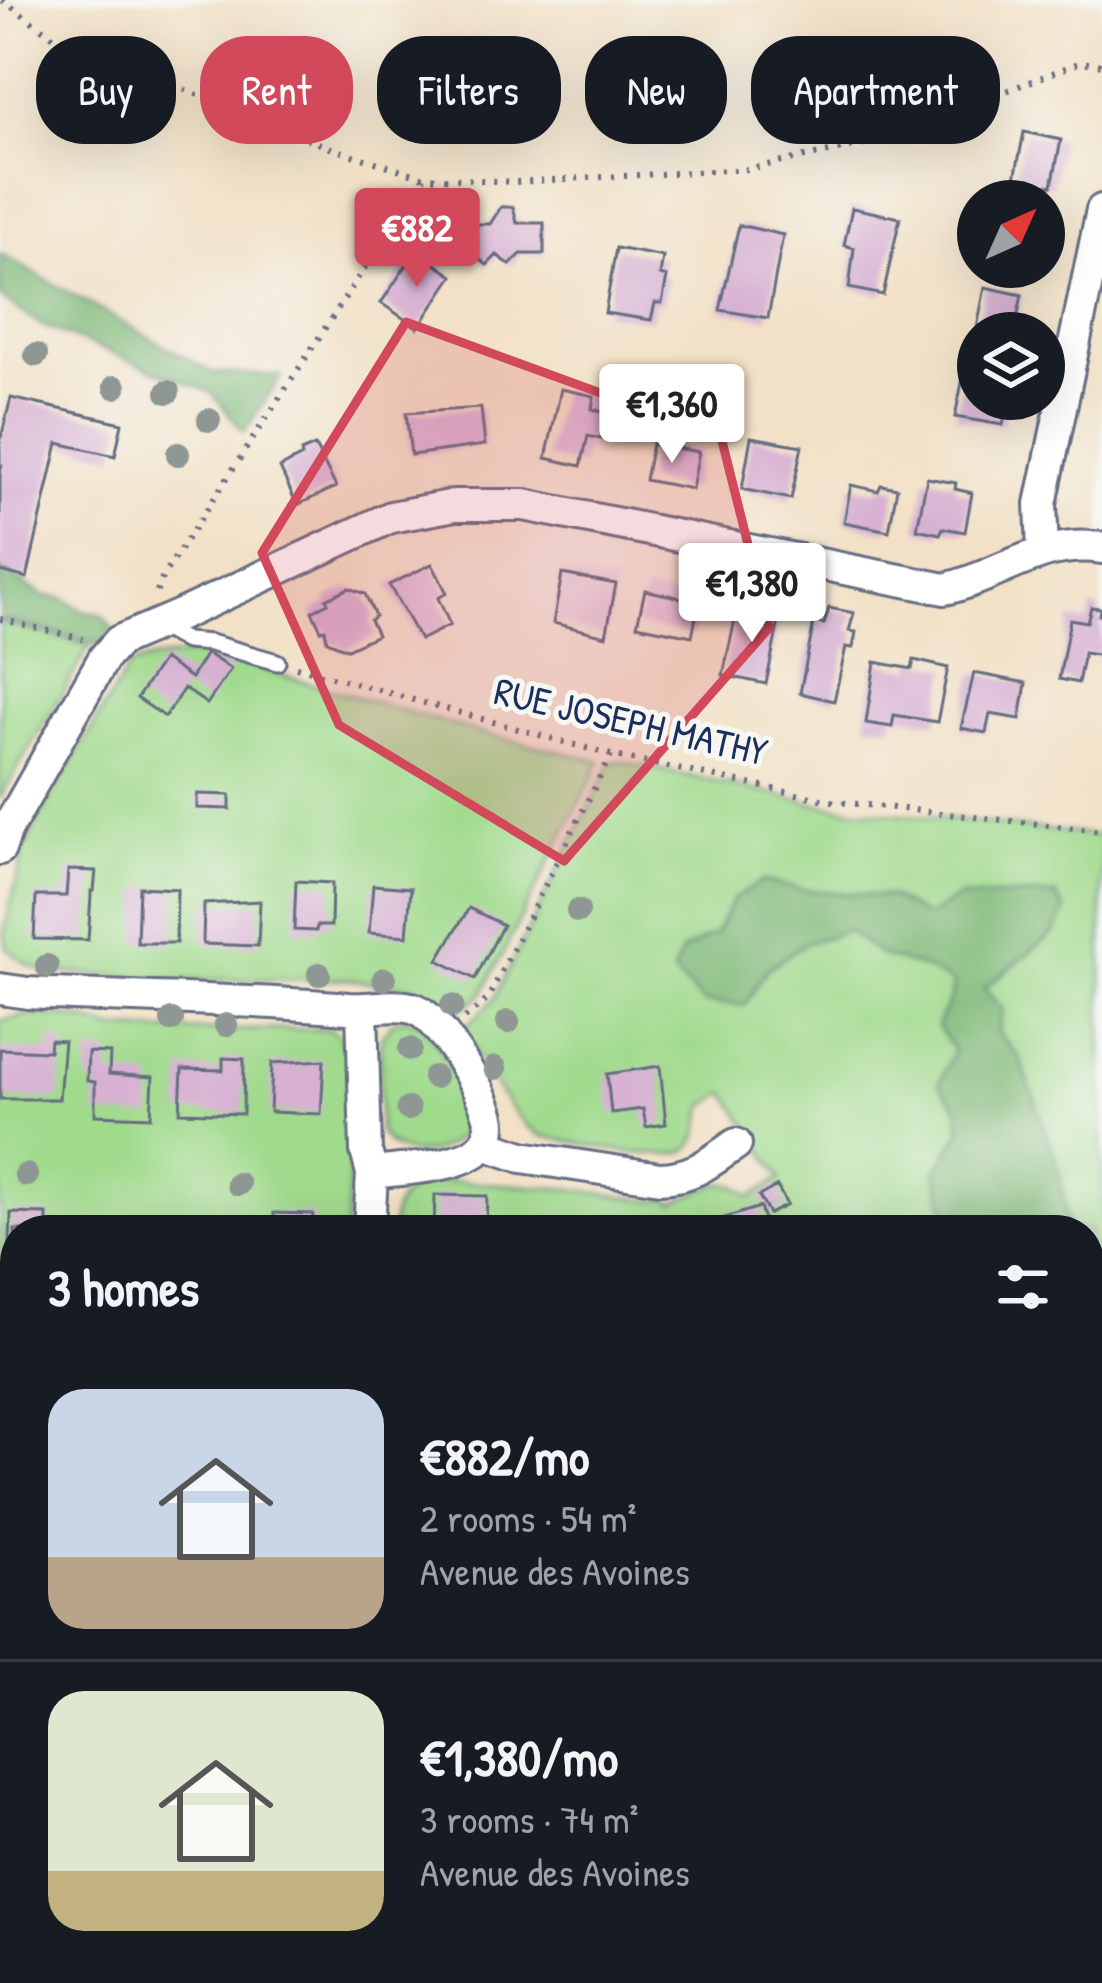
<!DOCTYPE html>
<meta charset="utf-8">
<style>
:root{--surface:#171b24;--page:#20242c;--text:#f1f3f6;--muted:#9ea1a6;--line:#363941;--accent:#d1495b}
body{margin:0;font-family:"Patrick Hand",sans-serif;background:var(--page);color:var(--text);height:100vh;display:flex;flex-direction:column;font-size:45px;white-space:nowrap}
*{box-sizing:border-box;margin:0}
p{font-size:39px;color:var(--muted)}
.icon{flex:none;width:66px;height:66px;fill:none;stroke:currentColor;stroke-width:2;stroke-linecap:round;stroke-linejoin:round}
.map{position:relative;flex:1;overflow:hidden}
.drawer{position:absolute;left:0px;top:1215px;width:1104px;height:768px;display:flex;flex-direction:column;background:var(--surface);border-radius:48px 48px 0 0;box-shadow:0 12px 48px #0002}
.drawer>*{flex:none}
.guide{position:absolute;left:36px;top:36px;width:1032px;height:108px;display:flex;gap:24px}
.needle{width:78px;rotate:45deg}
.fabs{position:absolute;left:957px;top:180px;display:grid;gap:24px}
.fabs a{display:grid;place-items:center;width:108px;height:108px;border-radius:50%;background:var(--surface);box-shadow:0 12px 48px #0002;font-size:60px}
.price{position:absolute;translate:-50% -102px;padding:0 27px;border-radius:12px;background:#fff;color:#222;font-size:39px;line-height:78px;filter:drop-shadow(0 3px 6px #0008)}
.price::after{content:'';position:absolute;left:50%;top:72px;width:36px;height:27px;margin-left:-18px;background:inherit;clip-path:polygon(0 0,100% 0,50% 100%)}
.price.on{background:var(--accent);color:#fff}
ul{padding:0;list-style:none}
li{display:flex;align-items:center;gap:36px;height:300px;padding:0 48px}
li+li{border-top:3px solid var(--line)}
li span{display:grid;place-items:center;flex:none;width:336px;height:240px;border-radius:36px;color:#555}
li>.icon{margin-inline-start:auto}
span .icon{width:144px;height:144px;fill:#fffc;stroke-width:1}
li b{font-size:51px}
h2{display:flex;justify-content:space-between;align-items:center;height:144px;padding:0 48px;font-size:51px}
.pill{padding:0 42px;border-radius:48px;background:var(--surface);box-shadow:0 12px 48px #0002;font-size:42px;line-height:108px}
.pill.on{background:var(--accent);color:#fff}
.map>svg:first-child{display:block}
</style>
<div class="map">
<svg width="1102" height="1983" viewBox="0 0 1102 1983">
<rect width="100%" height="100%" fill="#f6f6f2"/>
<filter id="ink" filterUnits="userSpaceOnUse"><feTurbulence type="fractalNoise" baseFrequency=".00833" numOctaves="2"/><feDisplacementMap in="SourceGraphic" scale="24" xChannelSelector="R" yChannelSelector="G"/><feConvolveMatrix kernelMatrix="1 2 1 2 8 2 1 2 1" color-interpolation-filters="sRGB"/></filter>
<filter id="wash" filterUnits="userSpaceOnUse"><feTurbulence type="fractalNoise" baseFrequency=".004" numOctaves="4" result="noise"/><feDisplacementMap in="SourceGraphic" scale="48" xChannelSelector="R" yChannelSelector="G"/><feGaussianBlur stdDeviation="2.7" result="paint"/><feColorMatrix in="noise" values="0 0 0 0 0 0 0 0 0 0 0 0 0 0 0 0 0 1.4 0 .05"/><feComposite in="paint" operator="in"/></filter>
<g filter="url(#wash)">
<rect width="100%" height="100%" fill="#f2e1c6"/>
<path fill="#a0da8c" stroke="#5e8475" stroke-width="3" d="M0,623L90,646L0,798Z
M206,653L480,733L601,761L481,996L452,1015L428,995L411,987L348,979L184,980L49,972L30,966L7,949L4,931L24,851L40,817L129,666L153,659Z
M619,761L828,806L1102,836V1279L1089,1262V1230H1068L1059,1170L1020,1058L998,1033L984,988L1054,933L1055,895L959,897L927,917L891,897L804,890L763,881L733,899L716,933L682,951L744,1005L767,969L805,943L848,930L880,955L922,967L954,983L951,997L937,1026L954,1051L961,1132L936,1171L949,1226L943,1230H393C389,1201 410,1184 437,1180L572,1189L653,1201L668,1198L673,1203C705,1191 723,1170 751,1197L781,1178L726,1092L704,1107C701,1122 701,1141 687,1150C665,1164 570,1141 542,1136C510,1120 482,1061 462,1030L493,1001L611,763Z
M28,1015L74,1017L113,1029L168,1031L331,1029C337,1034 340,1035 343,1042C359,1076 347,1188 346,1230H15V1968H343V1983H0V1021Z
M403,1018L424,1024L473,1104C472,1151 402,1173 379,1131L381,1038L392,1023Z
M1102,1838V1983H1053L1047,1968H1089V1842Z
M400,1968H496L584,1983H390Z
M782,1968H880L883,1983H714Z"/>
<path fill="#80ba78" stroke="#4e746b" stroke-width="3" d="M0,254L213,373L282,376L244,432L211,392L43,326L0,297Z
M0,572L9,574L44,596L62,598L83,611L103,615L113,630L105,646L0,619Z
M763,881L804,890L891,897L927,917L959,897L1056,895L1066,911L1054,933L984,988L1003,1010L998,1033L1020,1058L1059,1170L1068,1230H951L936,1171L961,1131L958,1108L939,1083L954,1051L937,1026L951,997L953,983L922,967L880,955L848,931L805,943L767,969L745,1005L704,1003L673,973L682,951L716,933L733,899Z"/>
<g id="blocks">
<path fill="#d7b0d2" d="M1024,132L1061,140L1052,186L1015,178Z
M501,207H513L517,223H544V254H521L510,265L497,255L487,265L474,255L473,224H490Z
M852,208L900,218L883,295L849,288L854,248L844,245Z
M739,225L783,235L768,318L720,310Z
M616,248L663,257L660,275L667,277L662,303H655L651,320L605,313Z
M416,251L453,276L418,328L381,303Z
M985,287L1022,295L1014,333H976Z
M965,368L978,371V399H1008L1003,425L955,417Z
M561,389L594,396L592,409L606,413L601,439L588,436L581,466L546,458Z
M11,398L122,423L115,456L58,443L27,578L0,571V473L2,465L0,464V442Z
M481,408L485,445L411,455L406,413Z
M751,437L802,446L791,499L742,489Z
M652,444L699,452L692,489L645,480Z
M315,446L336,487L297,505L280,468L302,456L301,452Z
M927,478L956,483L955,489L972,493L965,532L943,528L940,534L917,529Z
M851,485L878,491L881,485L897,488L889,531L844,522Z
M432,564L447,593L438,598L450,625L420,640L389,585Z
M562,574L616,584L606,636L553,623Z
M349,588L365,594L375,616L370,620L377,635L347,649L327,641L325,629L321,630L312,611L328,603L326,599Z
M645,590L699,602L692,636L637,625Z
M738,606L780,616L766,684L723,675Z
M1091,607L1100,608L1099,615H1102V656L1084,653L1078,683L1059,679L1070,619L1087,622Z
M829,608L854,613L849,631L856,632L853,648L846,647L834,701L800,693L814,622L824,624Z
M206,653L231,669L207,704L184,688L165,717L137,698L163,659L191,678Z
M914,660L948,668L937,722L894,715L892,727L866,723L875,662L912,669Z
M974,673L1026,683L1020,719L990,714L986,733L961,728Z
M197,794L230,795V809L197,808Z
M68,870L96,871L94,891H91V896L88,940L34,939L36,896H66Z
M296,881L332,883L331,926H317L316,931L294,930Z
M373,885L411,888L407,936L369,933Z
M139,887L177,889L176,943H137Z
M260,901L258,946L203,944L204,904Z
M469,908L503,925L475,979L438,960Z
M50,1040L64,1041L59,1099H0V1049L49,1051Z
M88,1052L110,1053L109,1074L153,1077L151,1117L95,1115V1082L87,1081Z
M223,1058L244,1059L243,1114L180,1112L182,1069L223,1070Z
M324,1060L321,1114L270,1112L272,1063Z
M660,1066L666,1124L646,1127L643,1109L611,1113L607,1074Z
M777,1186L787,1205L769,1214L759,1196Z
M435,1195L487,1196L486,1230H434Z
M760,1207L767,1230H688V1229Z
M11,1213L47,1214V1230H15V1272H9Z
M274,1213L313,1214L312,1230H274Z
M6,1299H15V1364L4,1363Z
M0,1392H15V1457L0,1456Z
M0,1485H15V1538L0,1537Z
M0,1578L15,1579V1640L0,1639Z
M3,1672L15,1673V1733H1Z
M0,1770L15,1774V1931L0,1927Z
M268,1968H309V1983H268Z"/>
</g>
</g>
<g filter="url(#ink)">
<use href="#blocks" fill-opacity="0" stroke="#666d82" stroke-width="3"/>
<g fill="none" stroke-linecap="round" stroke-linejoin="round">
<g stroke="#666d82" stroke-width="21">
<path id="lane" d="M157,625L186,641L210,643L277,662"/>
</g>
<g stroke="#666d82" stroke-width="36">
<path id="street" d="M1043,551L1041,504L1102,210
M0,849L7,829L104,658L119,641L178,616L391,517L455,505H524L945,589C1002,576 1043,538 1102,548
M0,989L28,993C134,998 242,999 348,1008C369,1010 391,1003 412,1008C437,1013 483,1091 489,1117C491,1124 490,1137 485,1143C468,1168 400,1169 372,1173
M362,1009L366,1151L372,1173L369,1230
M485,1144L522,1157L660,1178C693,1177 709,1163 736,1144
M1089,1825L1102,1821
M366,1968V1983
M634,1968H666"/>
</g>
<g stroke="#666d82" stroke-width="48">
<path id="secondary" d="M1089,1363L1102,1344
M1006,1968L1011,1983"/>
</g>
<path stroke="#666d82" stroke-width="6" stroke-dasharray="3 9" stroke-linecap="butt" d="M2,0L54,37L333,149L424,177L515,182L748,169L872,143L1081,62L1102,65
M157,592L163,576L424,177
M0,619L83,639
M296,667L611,755L830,801L1102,831
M465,1018L487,1000L611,755
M1089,1868L1102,1863
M1089,1899L1102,1894
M1089,1932L1099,1928
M1072,1968L1077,1983
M1074,1974L1102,1964"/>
<use href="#lane" stroke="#fff" stroke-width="15"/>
<use href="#street" stroke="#fff" stroke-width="30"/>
<use href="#secondary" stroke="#fff" stroke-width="42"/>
</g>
<g fill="#8e9793">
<circle cx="36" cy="355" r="12"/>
<circle cx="115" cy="387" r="12"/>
<circle cx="168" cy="392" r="12"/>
<circle cx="209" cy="420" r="12"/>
<circle cx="178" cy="454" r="12"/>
<circle cx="578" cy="911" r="12"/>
<circle cx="47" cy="966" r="12"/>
<circle cx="319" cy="974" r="12"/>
<circle cx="384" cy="979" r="12"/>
<circle cx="452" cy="1006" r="12"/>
<circle cx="172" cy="1020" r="12"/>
<circle cx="508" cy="1022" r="12"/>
<circle cx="226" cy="1025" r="12"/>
<circle cx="410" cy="1049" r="12"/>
<circle cx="495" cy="1068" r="12"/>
<circle cx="434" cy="1077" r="12"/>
<circle cx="408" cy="1109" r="12"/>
<circle cx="26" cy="1175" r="12"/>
<circle cx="238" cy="1184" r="12"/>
</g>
</g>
<path fill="#d1495b" fill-opacity="0.2" stroke="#d1495b" stroke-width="9" stroke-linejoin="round" d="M406,322L721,437L769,628L564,861L339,725L262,553Z"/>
<g text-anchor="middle" stroke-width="10" stroke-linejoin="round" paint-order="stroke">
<g font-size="39" fill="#1b2f5e" stroke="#f6f6f2">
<text transform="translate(631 721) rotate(13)" y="14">RUE JOSEPH MATHY</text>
</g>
</g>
</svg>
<div class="fabs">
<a><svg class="needle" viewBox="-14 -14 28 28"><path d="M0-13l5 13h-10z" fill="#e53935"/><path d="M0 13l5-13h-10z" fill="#9ea1a6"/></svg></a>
<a><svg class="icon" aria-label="layers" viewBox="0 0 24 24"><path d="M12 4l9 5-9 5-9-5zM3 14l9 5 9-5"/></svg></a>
</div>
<b class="price on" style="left:417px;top:290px">€882</b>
<b class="price" style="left:672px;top:466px">€1,360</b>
<b class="price" style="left:752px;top:645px">€1,380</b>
<div class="guide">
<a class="pill">Buy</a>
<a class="pill on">Rent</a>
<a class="pill">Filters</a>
<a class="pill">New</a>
<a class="pill">Apartment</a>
</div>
<section class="drawer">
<h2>3 homes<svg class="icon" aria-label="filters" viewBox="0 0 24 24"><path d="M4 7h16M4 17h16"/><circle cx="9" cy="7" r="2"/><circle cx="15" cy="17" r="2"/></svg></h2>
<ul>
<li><span style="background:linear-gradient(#c9d6e8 70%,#b9a48a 0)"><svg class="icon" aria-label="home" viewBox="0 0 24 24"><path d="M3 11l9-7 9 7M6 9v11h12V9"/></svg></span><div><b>€882/mo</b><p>2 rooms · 54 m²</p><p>Avenue des Avoines</p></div></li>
<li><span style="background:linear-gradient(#dfe7d0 75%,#c2b280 0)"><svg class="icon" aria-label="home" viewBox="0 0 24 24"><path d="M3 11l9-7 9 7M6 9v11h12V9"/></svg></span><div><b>€1,380/mo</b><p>3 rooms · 74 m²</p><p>Avenue des Avoines</p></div></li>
</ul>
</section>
</div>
